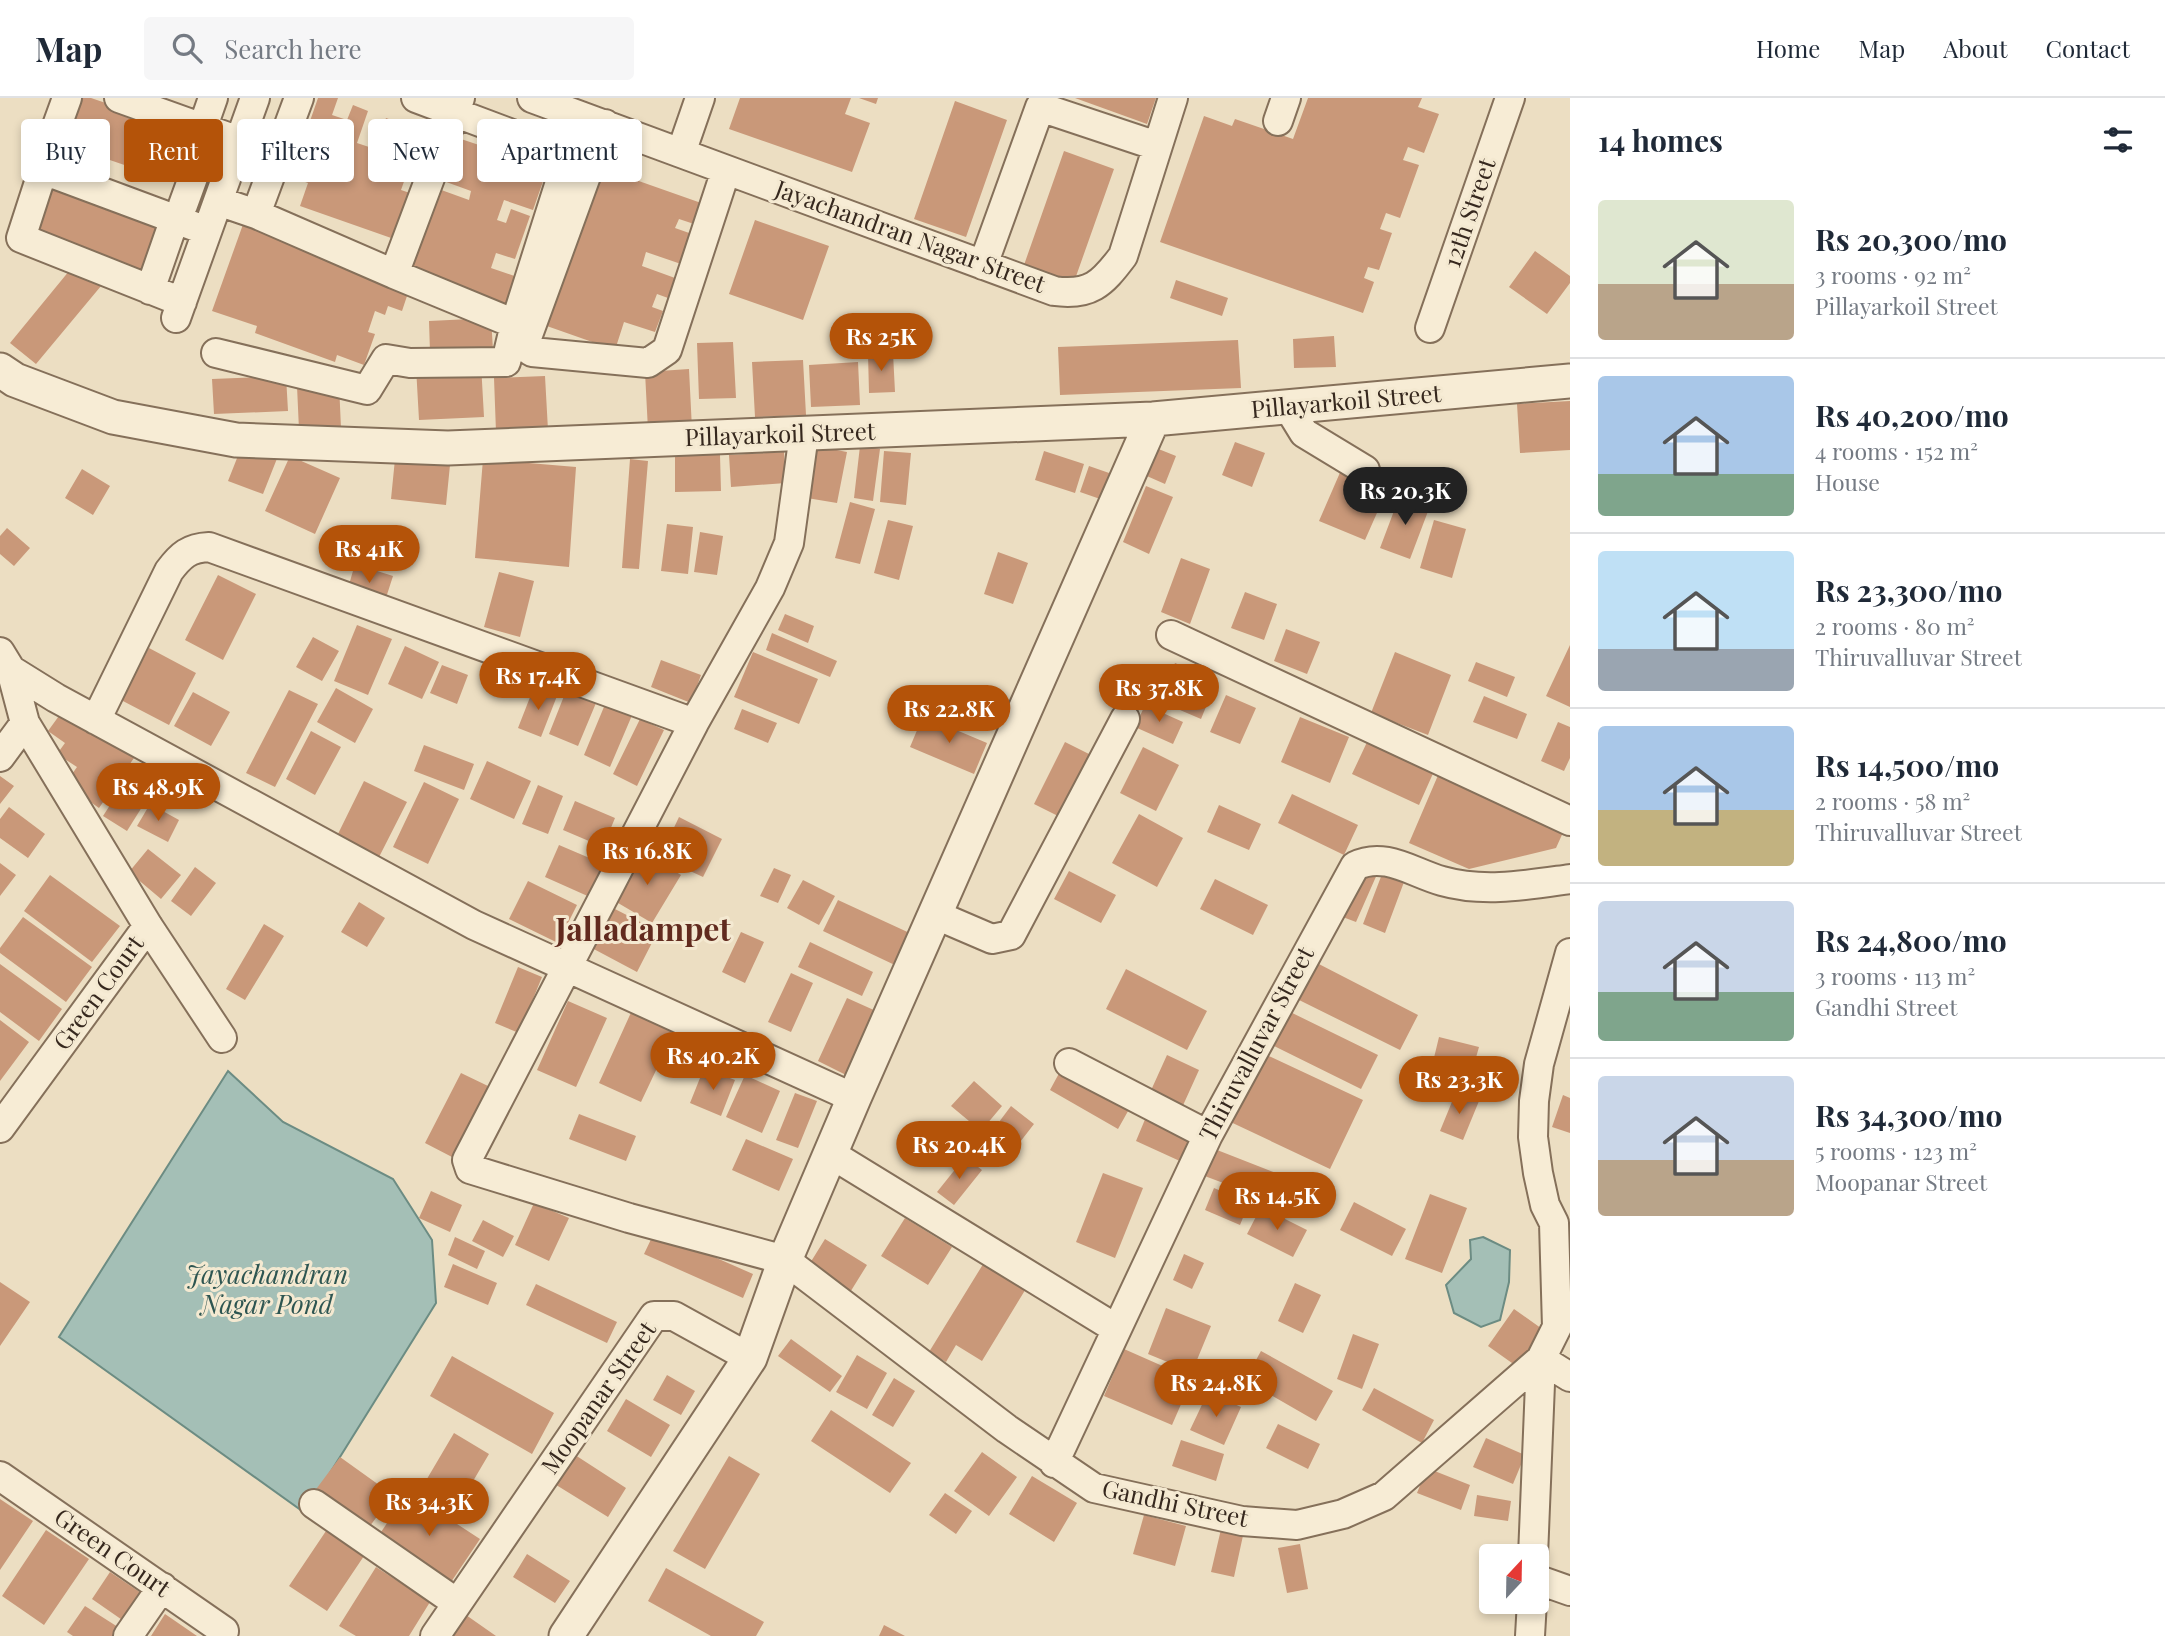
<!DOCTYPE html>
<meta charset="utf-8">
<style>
:root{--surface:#fff;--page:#f6f6f7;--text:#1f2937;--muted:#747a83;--line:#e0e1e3;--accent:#b45309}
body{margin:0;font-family:"Playfair Display",serif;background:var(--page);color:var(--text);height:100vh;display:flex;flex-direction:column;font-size:26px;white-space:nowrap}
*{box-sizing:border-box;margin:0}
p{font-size:23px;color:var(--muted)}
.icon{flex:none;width:38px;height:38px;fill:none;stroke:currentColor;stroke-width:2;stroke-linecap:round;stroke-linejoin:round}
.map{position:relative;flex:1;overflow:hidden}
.sheet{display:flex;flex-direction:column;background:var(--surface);width:595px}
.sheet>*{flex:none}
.guide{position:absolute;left:21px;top:21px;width:665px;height:63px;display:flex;gap:14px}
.needle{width:46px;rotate:22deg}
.buttons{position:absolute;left:1479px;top:1446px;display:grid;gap:14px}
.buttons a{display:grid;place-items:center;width:70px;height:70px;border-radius:7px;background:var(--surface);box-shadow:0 4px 10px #0003;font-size:35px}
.price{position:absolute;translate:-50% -60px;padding:0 16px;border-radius:24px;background:var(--accent);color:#fff;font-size:23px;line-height:46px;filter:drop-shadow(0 2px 4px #0008)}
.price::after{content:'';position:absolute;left:50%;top:42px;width:21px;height:16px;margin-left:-10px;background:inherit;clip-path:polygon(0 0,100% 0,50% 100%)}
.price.current{background:#222;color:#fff}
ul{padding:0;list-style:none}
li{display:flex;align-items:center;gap:21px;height:175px;padding:0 28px}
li+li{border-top:2px solid var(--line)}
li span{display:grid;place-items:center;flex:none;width:196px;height:140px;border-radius:7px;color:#555}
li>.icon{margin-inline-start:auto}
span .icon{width:84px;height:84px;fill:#fffc;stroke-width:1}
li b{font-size:30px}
h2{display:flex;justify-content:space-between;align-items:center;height:84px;padding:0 28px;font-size:30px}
.pill{padding:0 24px;border-radius:7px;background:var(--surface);box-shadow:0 4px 10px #0003;font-size:24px;line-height:63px}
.pill.current{background:var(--accent);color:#fff}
header{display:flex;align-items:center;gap:42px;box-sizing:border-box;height:98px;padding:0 35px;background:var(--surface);border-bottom:2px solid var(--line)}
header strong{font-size:33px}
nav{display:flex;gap:38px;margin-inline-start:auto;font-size:24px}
.search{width:490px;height:63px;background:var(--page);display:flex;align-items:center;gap:18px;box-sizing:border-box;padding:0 24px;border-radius:7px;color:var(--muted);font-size:26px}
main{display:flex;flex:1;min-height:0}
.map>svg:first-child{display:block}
</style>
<header>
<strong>Map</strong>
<div class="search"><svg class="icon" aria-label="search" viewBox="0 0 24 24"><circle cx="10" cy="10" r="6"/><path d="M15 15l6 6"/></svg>Search here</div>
<nav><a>Home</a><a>Map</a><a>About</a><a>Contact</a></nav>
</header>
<main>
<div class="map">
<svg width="1570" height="1538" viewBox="0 0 1570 1538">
<rect width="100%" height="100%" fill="#ecdec2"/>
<path fill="#a4bfb6" stroke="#6c8c83" stroke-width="2" d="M228,973L283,1024L393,1081L432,1142L436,1205L305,1415L59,1239Z
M1483,1139L1510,1152L1509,1184L1500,1222L1481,1229L1454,1215L1446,1187L1471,1161L1470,1142Z"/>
<path fill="#c99879" d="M76,0H91L200,37L183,87L60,45Z
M318,0H338L332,17L347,22L353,7L368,13L357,45L387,55L390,46L378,42L386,20L408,28L404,39L412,42L416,32L433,38L423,65L412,61L401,92L410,95L394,141L300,108L308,85L288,78L296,56L314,62L319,49L303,43Z
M740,0H851L845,16L870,25L852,74L729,31Z
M859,0H878L876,6Z
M1075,0H1156L1147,26Z
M1308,0H1422L1418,9L1439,16L1424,55L1408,49L1403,62L1419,67L1400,120L1386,115L1380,131L1392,135L1379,172L1368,169L1364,180L1374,184L1363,215L1160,144L1204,18L1232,28L1235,21L1293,41Z
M955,3L1007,22L966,139L914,121Z
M452,38L488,50L483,64L501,70L506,57L547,72L533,112L504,102L497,122L506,125L511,111L530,118L515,161L496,155L491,170L523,181L511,213L402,175L433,89L469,102L471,93L438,81Z
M1064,53L1114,71L1074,184L1024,167Z
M599,69L704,106L697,127L679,121L675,130L692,136L681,166L646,154L642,168L675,180L668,200L657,196L652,209L663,213L655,234L624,224L615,252L544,227Z
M52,87L167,122L148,180L36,137Z
M246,118L408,195L402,213L388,208L385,217L375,213L368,234L375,236L364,267L337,257L335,264L255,235L257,228L212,213Z
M755,122L829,148L803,222L729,196Z
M1535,153L1570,178V185L1547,216L1509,189Z
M74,167L101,188L36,266L10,245Z
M1176,182L1228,200L1222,218L1170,200Z
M491,220L493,252L430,254L429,223Z
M1334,238L1336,269L1294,270L1293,241Z
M1238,242L1241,290L1060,297L1058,249Z
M733,244L736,300L699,301L697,245Z
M893,255L895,294L869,295L868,256Z
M803,262L806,317L755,319L752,264Z
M858,264L860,307L811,309L809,267Z
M481,266L484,319L419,322L416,269Z
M689,271L692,331L648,332L645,274Z
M286,278L288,313L214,316L212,281Z
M545,278L548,332L496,334L494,280Z
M339,286L341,330L299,332L297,288Z
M1570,303V352L1520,355L1517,306Z
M1235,344L1265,355L1252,389L1222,377Z
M243,345L278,358L263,396L228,383Z
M811,347L847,354L837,405L801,399Z
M860,348L880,351L873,403L854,400Z
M1151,348L1176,358L1165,386L1140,375Z
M884,353L911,355L906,407L880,404Z
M1044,353L1084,366L1075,395L1035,382Z
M784,354L786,385L731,389L729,357Z
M675,357H720L721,393L675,394Z
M290,358L340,380L315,436L265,413Z
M395,361L450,367L446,407L391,401Z
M483,361L576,369L569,469L475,460Z
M630,361L648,363L639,471L622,470Z
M1089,368L1112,376L1103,402L1080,394Z
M1342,370L1388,390L1365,442L1319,423Z
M82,371L110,388L93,417L65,400Z
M1146,388L1173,399L1149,456L1123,444Z
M1400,397L1430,408L1410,461L1380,450Z
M850,404L875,411L860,466L835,460Z
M888,422L913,428L899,482L874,475Z
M1434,422L1466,431L1452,480L1420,470Z
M667,426L693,429L688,476L661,473Z
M7,430L30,450L14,468L0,456V438Z
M700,434L723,438L717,477L694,474Z
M998,454L1028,465L1013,506L984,496Z
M1181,460L1210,471L1190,526L1161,514Z
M355,466L393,478L383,509L346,497Z
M499,474L534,483L520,539L484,529Z
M218,477L256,496L223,562L185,542Z
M1245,494L1277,506L1264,542L1231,530Z
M785,516L814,528L808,545L778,532Z
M357,527L392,541L368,597L334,583Z
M1286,531L1320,544L1307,576L1274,563Z
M772,535L837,563L830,579L766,552Z
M313,539L339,553L322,583L296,569Z
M1570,547V609L1546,598Z
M405,548L439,564L422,601L388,586Z
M149,550L196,575L169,627L121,602Z
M753,554L818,581L799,626L734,599Z
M1395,554L1451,577L1428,637L1371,615Z
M661,562L701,577L691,605L651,589Z
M1476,564L1515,579L1507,599L1468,583Z
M1175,565L1217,582L1201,621L1159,603Z
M442,567L468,577L457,606L430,595Z
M534,589L557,598L541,639L518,630Z
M336,590L373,611L355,645L317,624Z
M289,592L318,606L275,689L246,675Z
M566,593L596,605L578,648L549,636Z
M193,594L230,614L211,648L174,628Z
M1226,597L1256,610L1240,646L1210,634Z
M1484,598L1527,616L1517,641L1473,624Z
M606,604L633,615L610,669L584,657Z
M1145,607L1183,624L1173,646L1135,629Z
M64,611L134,660L99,710L65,686L77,669L57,656L65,645L48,633Z
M742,611L777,625L768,645L734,631Z
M923,618L987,645L974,676L910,649Z
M1300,619L1349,639L1330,685L1281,664Z
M640,621L664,632L637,688L613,676Z
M1558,624L1570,629V660L1564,673L1541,663Z
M311,633L341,649L315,697L286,681Z
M1368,642L1435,671L1419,707L1352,676Z
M1065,644L1093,658L1062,720L1034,706Z
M424,647L474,666L464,692L414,673Z
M1143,649L1179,667L1156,713L1120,695Z
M487,663L531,683L514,721L470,701Z
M134,670L157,685L127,733L103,718Z
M1439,675L1565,730L1556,750L1469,771L1409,745Z
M0,678L14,688L0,706Z
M364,683L407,704L377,763L335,742Z
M424,684L459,701L428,766L393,749Z
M538,687L563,698L548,736L522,726Z
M1292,696L1358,727L1344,757L1278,725Z
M575,703L615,720L603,749L563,732Z
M150,706L179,722L168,744L137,728Z
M1219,707L1261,726L1249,752L1207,734Z
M9,709L45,736L28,760L0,740V721Z
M1139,716L1183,740L1157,789L1112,765Z
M679,719L722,741L703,779L660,759Z
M559,747L606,767L592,800L545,779Z
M148,751L181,777L161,801L129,774Z
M642,753L681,777L652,825L613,802Z
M0,765L16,777L0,798Z
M1361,767L1378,774L1356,824L1340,818Z
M195,769L216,785L191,818L171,803Z
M774,770L791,777L778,805L760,798Z
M1069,773L1116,797L1101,825L1054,801Z
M1382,776L1404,784L1385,835L1363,826Z
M50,777L120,828L92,864L24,813Z
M1215,781L1268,807L1253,837L1200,811Z
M803,782L835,798L819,827L787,810Z
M528,783L577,807L558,845L509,821Z
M838,802L914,837L899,869L823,833Z
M359,804L385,820L367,849L341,834Z
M611,809L658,833L637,874L590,849Z
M23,819L92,869L66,904L0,855V850Z
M264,826L284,838L245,902L226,891Z
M741,834L764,844L745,885L722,874Z
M810,844L873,874L862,898L798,869Z
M1313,863L1418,917L1400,952L1295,900Z
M0,866L62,911L39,943L0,914Z
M518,869L542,879L519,935L495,925Z
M1126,871L1207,913L1187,952L1106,911Z
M791,875L813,885L791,934L768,924Z
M847,900L876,913L846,977L818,963Z
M568,903L607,920L576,989L537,972Z
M634,908L677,928L641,1004L599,985Z
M1280,909L1378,957L1361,991L1264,943Z
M0,922L29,944L0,983Z
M1439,939L1479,949L1471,977L1432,968Z
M1254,951L1363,1002L1330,1071L1222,1020Z
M1167,957L1199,972L1180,1014L1148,999Z
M1063,968L1132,1006L1118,1031L1050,992Z
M704,970L735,982L721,1018L690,1005Z
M461,975L488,988L452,1059L425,1045Z
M745,977L780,993L762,1035L726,1019Z
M974,983L1002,1008L981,1033L951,1008Z
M1456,994L1479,1003L1463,1042L1440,1033Z
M795,995L817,1003L798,1050L776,1042Z
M1563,997L1570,1000V1035L1552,1029Z
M1011,1008L1034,1026L1013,1053L990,1036Z
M579,1016L636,1038L626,1063L569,1041Z
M1146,1019L1193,1040L1182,1064L1136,1043Z
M746,1041L793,1061L779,1093L732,1072Z
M1212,1050L1276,1075L1266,1101L1202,1077Z
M965,1059L982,1072L954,1107L937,1094Z
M1103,1075L1143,1090L1115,1160L1076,1144Z
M1214,1090L1249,1105L1240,1127L1205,1112Z
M431,1093L462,1107L450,1134L419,1120Z
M1430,1096L1467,1110L1442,1175L1405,1161Z
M1354,1104L1406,1131L1392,1158L1340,1132Z
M534,1105L569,1120L549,1163L515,1147Z
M1261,1109L1307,1132L1293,1159L1247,1136Z
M905,1120L952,1149L928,1187L881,1158Z
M483,1122L514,1138L503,1159L472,1143Z
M655,1133L753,1176L743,1200L644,1156Z
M455,1139L485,1153L477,1171L448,1157Z
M825,1141L867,1167L849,1196L807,1170Z
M1184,1156L1204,1165L1192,1191L1173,1182Z
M985,1163L1027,1189L982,1263L956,1247L946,1264L929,1254Z
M453,1166L497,1185L488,1207L444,1189Z
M0,1184L30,1204L0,1248Z
M1295,1185L1321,1197L1303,1235L1278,1223Z
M536,1186L617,1224L607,1245L526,1207Z
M1166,1210L1211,1228L1192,1274L1148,1256Z
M1514,1211L1545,1233L1519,1270L1488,1248Z
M1353,1236L1379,1246L1362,1291L1337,1281Z
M791,1241L842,1278L830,1294L778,1258Z
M1124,1251L1192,1281L1172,1327L1104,1298Z
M1261,1253L1333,1293L1316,1323L1245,1282Z
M857,1257L887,1275L867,1311L836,1294Z
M452,1258L554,1315L532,1356L430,1298Z
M667,1277L695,1293L681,1317L653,1302Z
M894,1280L915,1293L893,1329L872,1317Z
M1374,1290L1434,1322L1422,1345L1362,1312Z
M1208,1294L1241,1309L1224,1347L1190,1332Z
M626,1301L670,1327L651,1359L607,1333Z
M831,1312L911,1365L890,1395L811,1343Z
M1278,1326L1320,1346L1308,1371L1266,1350Z
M454,1335L489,1356L456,1412L421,1391Z
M1486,1340L1525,1357L1513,1386L1473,1369Z
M1181,1342L1224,1356L1216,1383L1172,1368Z
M982,1354L1017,1379L989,1418L954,1393Z
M572,1355L626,1390L608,1419L553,1385Z
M729,1358L760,1376L705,1471L673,1453Z
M340,1359L393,1397L367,1432L314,1394Z
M1427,1370L1470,1387L1461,1412L1417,1395Z
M1032,1378L1077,1405L1054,1444L1009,1416Z
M408,1394L480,1441L449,1487L377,1440Z
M945,1395L972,1413L956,1436L929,1417Z
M1477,1397L1511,1403L1508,1423L1474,1418Z
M0,1401L33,1423L0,1472Z
M1144,1417L1186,1428L1175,1468L1133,1456Z
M1222,1427L1244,1433L1234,1479L1211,1474Z
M328,1430L366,1455L327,1513L289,1488Z
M46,1432L89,1461L44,1527L2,1498Z
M1300,1446L1308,1491L1287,1495L1278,1450Z
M527,1456L570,1483L555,1505L513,1479Z
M376,1469L430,1504L409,1538H356L339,1528Z
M666,1470L764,1524L756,1538H711L648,1503Z
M110,1474L147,1499L128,1526L92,1501Z
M85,1508L121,1531L116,1538H73L67,1534Z
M456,1510L496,1538H436Z
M165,1516L197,1538H151Z
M884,1527L905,1538H879Z"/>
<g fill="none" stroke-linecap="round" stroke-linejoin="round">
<g stroke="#85705a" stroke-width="32">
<path id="minor" d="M67,0L46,58L78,69
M119,0L239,43
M416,0L568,57
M532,0L1054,193C1090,198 1102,186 1123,158L1173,0
M206,20L213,0
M1278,23L1286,0
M605,26L524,248L532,254L648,265L667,252L726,72
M681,55L700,0
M218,103L256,116L299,0
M183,107L210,33
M256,116L394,176L460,0
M983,167L1040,9L1157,48
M394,176L515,226L581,18
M150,192L175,120
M182,204L21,140L43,72L207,133
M176,220L255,0
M1430,230L1510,0
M216,255L367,292L386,261L410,265L506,264L515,226
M1288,309L1304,335L1365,372
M804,336L789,445L770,490L694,625L467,1062L470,1071L629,1120L785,1162L1007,1331L1094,1390L1242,1423L1297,1427L1343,1416L1384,1398L1541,1261
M1171,537L1570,723
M0,554L11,572L56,600L474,827L854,1000
M11,572L25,625L148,828L222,940
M96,622L169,473C181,457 189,450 209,449L694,625
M0,659L25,625
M936,817L992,841L1011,837L1125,621
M1069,965L1208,1037
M0,1030L148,828
M831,1056L1115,1230
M1541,1261L1570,1279
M1054,1365L1208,1037L1355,768C1385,753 1413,775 1442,783C1484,795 1527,787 1570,781
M0,1378L224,1533
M314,1406L457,1505
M1533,1458L1541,1261L1557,1229L1554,1125L1545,1107L1538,1075L1533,1039L1534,1003L1539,966L1570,855
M1536,1481L1570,1493
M128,1538L162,1489
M435,1538L654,1218H674L750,1260
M1530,1538L1532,1503"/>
</g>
<g stroke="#85705a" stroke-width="37">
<path id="tertiary" d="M0,272L15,282L113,319L236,342L448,350L1153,321L1570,283
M566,1538L750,1260L785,1162L854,1000L1153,321"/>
</g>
<use href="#minor" stroke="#f7ecd5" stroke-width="28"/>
<use href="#tertiary" stroke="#f7ecd5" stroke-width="33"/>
</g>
<g text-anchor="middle" stroke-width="6" stroke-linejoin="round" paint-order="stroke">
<g font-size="24" fill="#36281e" stroke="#f4e9d1">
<text transform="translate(1470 115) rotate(-71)" y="8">12th Street</text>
<text transform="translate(910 139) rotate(20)" y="8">Jayachandran Nagar Street</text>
<text transform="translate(1346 304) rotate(-5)" y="8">Pillayarkoil Street</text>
<text transform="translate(780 337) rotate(-2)" y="8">Pillayarkoil Street</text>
<text transform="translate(99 895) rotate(-54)" y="8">Green Court</text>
<text transform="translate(1257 946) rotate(-62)" y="8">Thiruvalluvar Street</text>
<text transform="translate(599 1300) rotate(-55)" y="8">Moopanar Street</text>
<text transform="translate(1175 1406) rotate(12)" y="8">Gandhi Street</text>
<text transform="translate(112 1455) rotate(35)" y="8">Green Court</text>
</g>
<g font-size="26" font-style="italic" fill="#2d5551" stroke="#f4e9d1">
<text x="267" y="1186">Jayachandran<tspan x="267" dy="30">Nagar Pond</tspan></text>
</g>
<g font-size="32" font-weight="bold" fill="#612a1e" stroke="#f4e9d1">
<text x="643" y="843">Jalladampet</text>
</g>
</g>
</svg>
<div class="buttons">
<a><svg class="needle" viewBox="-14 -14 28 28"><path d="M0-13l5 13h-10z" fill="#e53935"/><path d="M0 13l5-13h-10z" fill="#747a83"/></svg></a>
</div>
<b class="price" style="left:881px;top:275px">Rs 25K</b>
<b class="price current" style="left:1405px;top:429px">Rs 20.3K</b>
<b class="price" style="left:369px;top:487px">Rs 41K</b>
<b class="price" style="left:538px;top:614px">Rs 17.4K</b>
<b class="price" style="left:1159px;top:626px">Rs 37.8K</b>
<b class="price" style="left:949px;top:647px">Rs 22.8K</b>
<b class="price" style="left:158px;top:725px">Rs 48.9K</b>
<b class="price" style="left:647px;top:789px">Rs 16.8K</b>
<b class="price" style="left:713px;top:994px">Rs 40.2K</b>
<b class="price" style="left:1459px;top:1018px">Rs 23.3K</b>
<b class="price" style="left:959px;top:1083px">Rs 20.4K</b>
<b class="price" style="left:1277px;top:1134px">Rs 14.5K</b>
<b class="price" style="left:1216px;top:1321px">Rs 24.8K</b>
<b class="price" style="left:429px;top:1440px">Rs 34.3K</b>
<div class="guide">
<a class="pill">Buy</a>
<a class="pill current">Rent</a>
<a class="pill">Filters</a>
<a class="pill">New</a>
<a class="pill">Apartment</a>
</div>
</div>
<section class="sheet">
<h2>14 homes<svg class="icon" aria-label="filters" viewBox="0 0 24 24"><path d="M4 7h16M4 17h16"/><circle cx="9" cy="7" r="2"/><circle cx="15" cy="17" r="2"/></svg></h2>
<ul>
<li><span style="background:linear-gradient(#dfe7d0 60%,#b9a48a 0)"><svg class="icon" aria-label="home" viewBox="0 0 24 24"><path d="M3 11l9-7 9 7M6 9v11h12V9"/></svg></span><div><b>Rs 20,300/mo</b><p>3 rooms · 92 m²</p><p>Pillayarkoil Street</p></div></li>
<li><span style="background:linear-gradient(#a9c7e8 70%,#7fa58c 0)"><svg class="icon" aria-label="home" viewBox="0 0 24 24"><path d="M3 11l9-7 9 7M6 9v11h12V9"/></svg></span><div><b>Rs 40,200/mo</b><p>4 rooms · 152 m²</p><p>House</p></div></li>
<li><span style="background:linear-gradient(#bfe0f5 70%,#9aa5b1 0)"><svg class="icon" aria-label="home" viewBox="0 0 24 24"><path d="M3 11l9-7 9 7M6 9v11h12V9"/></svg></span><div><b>Rs 23,300/mo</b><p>2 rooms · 80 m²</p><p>Thiruvalluvar Street</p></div></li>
<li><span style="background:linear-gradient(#a9c7e8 60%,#c2b280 0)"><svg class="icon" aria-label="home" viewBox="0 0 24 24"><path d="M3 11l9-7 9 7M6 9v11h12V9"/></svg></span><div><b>Rs 14,500/mo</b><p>2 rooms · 58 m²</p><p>Thiruvalluvar Street</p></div></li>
<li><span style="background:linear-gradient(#c9d6e8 65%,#7fa58c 0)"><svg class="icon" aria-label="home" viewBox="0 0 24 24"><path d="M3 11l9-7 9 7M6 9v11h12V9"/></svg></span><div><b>Rs 24,800/mo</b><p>3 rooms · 113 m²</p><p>Gandhi Street</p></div></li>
<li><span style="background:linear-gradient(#c9d6e8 60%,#b9a48a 0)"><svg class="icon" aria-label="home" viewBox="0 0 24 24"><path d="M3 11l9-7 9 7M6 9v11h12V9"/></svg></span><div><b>Rs 34,300/mo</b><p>5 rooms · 123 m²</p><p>Moopanar Street</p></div></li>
</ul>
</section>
</main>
